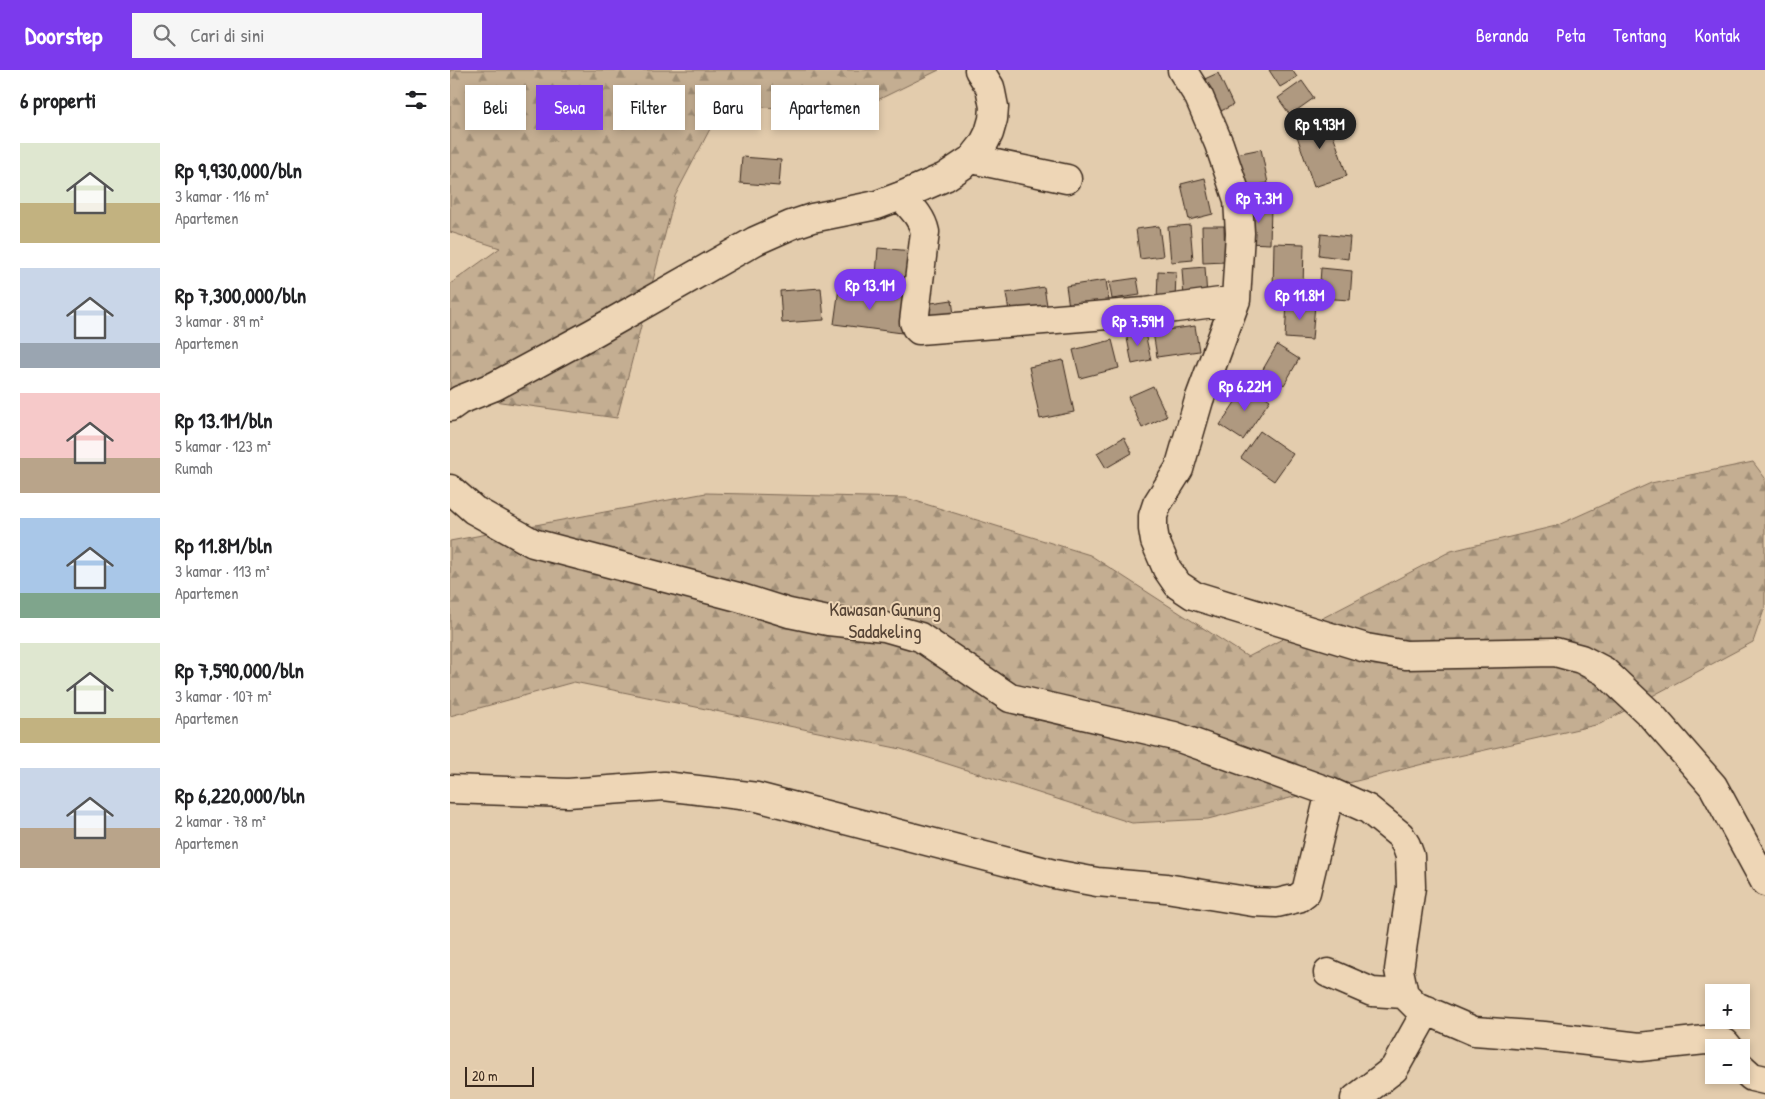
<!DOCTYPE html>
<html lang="id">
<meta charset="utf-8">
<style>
:root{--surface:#fff;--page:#f6f6f6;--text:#202124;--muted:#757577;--accent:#7c3aed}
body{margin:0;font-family:"Patrick Hand",sans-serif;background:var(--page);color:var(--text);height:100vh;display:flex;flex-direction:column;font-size:19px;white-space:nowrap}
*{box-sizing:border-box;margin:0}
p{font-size:16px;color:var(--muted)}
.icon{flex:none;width:28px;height:28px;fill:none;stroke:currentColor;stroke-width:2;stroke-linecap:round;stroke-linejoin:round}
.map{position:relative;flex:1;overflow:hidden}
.panel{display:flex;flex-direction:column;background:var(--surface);width:450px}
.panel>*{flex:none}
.banner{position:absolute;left:15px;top:15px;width:475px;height:45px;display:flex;gap:10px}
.buttons{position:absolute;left:1255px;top:914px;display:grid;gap:10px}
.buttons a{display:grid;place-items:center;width:45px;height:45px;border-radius:0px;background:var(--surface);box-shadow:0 2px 8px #0003;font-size:25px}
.scale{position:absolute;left:15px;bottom:12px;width:69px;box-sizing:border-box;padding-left:5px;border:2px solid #3b2a1e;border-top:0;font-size:14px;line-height:18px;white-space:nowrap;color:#3b2a1e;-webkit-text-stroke:4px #eed6b6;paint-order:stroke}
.price{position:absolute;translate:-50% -42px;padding:0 11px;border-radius:18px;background:var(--accent);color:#fff;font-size:16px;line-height:32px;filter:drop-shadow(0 1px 2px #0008)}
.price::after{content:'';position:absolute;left:50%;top:30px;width:15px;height:11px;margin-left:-8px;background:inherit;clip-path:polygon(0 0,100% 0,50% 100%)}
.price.active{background:#222;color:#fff}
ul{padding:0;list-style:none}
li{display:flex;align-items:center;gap:15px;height:125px;padding:0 20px}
li span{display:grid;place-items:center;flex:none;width:140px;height:100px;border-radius:0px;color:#555}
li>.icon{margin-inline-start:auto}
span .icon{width:60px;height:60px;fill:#fffc;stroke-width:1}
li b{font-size:21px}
h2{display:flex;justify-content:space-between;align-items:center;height:60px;padding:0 20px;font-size:21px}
.tag{padding:0 18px;border-radius:0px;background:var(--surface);box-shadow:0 2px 8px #0003;font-size:18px;line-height:45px}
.tag.active{background:var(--accent);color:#fff}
header{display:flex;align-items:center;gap:30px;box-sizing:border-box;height:70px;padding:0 25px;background:var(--accent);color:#fff}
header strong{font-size:24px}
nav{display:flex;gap:28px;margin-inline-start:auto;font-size:18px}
.search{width:350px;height:45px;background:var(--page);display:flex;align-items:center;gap:12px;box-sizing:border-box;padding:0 18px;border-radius:0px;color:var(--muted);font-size:19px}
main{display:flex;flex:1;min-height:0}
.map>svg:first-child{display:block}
</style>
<header>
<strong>Doorstep</strong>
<div class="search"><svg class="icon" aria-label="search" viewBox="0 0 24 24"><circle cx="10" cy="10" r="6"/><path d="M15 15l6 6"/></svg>Cari di sini</div>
<nav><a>Beranda</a><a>Peta</a><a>Tentang</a><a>Kontak</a></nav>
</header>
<main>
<section class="panel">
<h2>6 properti<svg class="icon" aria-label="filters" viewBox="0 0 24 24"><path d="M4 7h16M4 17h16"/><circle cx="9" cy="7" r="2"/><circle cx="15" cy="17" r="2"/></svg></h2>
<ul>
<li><span style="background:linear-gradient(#dfe7d0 60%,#c2b280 0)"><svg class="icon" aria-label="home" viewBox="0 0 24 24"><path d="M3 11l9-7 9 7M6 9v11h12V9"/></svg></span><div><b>Rp 9,930,000/bln</b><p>3 kamar · 116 m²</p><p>Apartemen</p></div></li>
<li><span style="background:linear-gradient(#c9d6e8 75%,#9aa5b1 0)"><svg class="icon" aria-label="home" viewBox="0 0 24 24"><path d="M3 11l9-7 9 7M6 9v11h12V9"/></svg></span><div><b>Rp 7,300,000/bln</b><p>3 kamar · 89 m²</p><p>Apartemen</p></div></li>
<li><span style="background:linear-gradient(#f6c9c9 65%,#b9a48a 0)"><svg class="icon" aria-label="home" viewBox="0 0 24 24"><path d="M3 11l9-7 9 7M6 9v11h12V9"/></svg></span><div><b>Rp 13.1M/bln</b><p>5 kamar · 123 m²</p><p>Rumah</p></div></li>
<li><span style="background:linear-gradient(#a9c7e8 75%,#7fa58c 0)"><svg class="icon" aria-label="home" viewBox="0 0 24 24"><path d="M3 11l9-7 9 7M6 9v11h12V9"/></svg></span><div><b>Rp 11.8M/bln</b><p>3 kamar · 113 m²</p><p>Apartemen</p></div></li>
<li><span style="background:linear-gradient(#dfe7d0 75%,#c2b280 0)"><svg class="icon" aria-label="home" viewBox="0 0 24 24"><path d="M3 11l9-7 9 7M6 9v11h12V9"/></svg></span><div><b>Rp 7,590,000/bln</b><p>3 kamar · 107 m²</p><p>Apartemen</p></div></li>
<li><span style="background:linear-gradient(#c9d6e8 60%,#b9a48a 0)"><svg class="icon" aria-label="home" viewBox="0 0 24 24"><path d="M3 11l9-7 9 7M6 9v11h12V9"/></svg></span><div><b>Rp 6,220,000/bln</b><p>2 kamar · 78 m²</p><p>Apartemen</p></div></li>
</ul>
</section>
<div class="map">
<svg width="1315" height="1029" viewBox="0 0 1315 1029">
<defs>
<pattern id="forest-firs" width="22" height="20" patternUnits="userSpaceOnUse" patternTransform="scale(1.25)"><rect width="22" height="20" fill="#c4ae92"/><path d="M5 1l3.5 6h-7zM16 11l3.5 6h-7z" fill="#a08e77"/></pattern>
</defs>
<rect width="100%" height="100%" fill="#e3ccad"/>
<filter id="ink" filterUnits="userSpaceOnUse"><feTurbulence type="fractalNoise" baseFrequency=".02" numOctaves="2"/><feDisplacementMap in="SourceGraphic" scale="10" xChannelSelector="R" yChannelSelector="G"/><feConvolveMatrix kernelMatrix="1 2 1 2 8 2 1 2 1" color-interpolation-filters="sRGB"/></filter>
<g filter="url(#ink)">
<path fill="url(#forest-firs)" stroke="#806c58" d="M0,0H489L407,40L272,36L225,126L167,348L0,325V214L50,178L0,162Z
M1303,392L1315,408V537L1303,572L1150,654L969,695L758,749L682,753L451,679L124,612L0,646V471L256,423L456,428L640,485L798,587L1001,481L1106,456L1201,413Z"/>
<path fill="#af9980" stroke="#3b2a1e" d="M819,0H842L847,7L830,17Z
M768,3L783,35L763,45L748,12Z
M852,11L864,28L840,45L828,28Z
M876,43L897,106L864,117L843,54Z
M811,79L818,113L788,119L781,85Z
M292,87L331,90L329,116L290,113Z
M755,108L763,144L739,150L731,114Z
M798,135L821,136L820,174L797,173Z
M740,155L743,190L721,192L718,157Z
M709,156L713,186L690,189L686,159Z
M752,156H774L775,192L753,193Z
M871,164L900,167L898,189L869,185Z
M824,173L854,174L853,220L823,219Z
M428,178L463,181L460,209L426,206Z
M755,197L757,227L734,228L732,199Z
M871,198L902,201L900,230L869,228Z
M708,201L726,202L725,232H707Z
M687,208L690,225L662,229L659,212Z
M656,210L660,238L620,244L616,216Z
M594,217L598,241L560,247L556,223Z
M371,218L374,250L332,253L330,221Z
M389,218L456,227L452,263L384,254Z
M502,230L505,252L477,256L474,234Z
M837,232L865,234L862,270L835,268Z
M745,256L749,281L707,287L703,262Z
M694,259L701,290L682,294L676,263Z
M662,270L669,298L630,308L623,280Z
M827,275L849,289L834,315L812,301Z
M613,290L624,342L590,349L579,297Z
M797,314L820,330L793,370L770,355Z
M703,316L717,346L692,358L678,327Z
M810,361L843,384L824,411L791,388Z
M674,367L682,383L656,398L647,383Z"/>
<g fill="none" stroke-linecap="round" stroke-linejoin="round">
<g stroke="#3b2a1e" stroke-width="31">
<path id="minor" d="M732,0L749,27L769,74L788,130L790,163L786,230L749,330L729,399L707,434L703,446V459L705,471L717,499L728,515L743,525L916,578L956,585L1105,582L1131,589L1154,601L1201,645L1263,716L1315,812
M522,89L617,109
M451,126C461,137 472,147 475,162L464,252L466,257L469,260L695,242L786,230
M0,337L10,330L45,316L143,263L305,171L341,155L362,148L427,135L451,126L495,107L522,89L533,75L539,63L543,49L544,37L540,17L529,0
M0,419L24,440L83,473L288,527L339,543L378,551L435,557L470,567L560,628L724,666L880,722L918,739L950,765L956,775L960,786L961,817L949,900L954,924L966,936L1024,961L1094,966L1190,977L1255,970L1275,973L1279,978
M0,719L118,723L214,716L307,727L604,804L647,812L716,818L803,832L827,833L848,828L856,822L880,722
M878,903L922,922L954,924
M1291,997L1302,1007L1315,1010
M905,1029L944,999L977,940"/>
</g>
<use href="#minor" stroke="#eed6b6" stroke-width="28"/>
</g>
</g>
<g text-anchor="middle" stroke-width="4" stroke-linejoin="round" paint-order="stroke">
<g font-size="19" fill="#564435" stroke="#eed6b6">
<text x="435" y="546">Kawasan Gunung<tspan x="435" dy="22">Sadakeling</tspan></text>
</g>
</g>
</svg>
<div class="buttons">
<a>+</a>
<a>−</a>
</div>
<div class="scale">20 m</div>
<b class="price active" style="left:870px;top:80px">Rp 9.93M</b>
<b class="price" style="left:809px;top:154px">Rp 7.3M</b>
<b class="price" style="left:420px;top:241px">Rp 13.1M</b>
<b class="price" style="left:850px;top:251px">Rp 11.8M</b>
<b class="price" style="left:688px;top:277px">Rp 7.59M</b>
<b class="price" style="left:795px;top:342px">Rp 6.22M</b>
<div class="banner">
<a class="tag">Beli</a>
<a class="tag active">Sewa</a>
<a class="tag">Filter</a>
<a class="tag">Baru</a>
<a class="tag">Apartemen</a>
</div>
</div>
</main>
